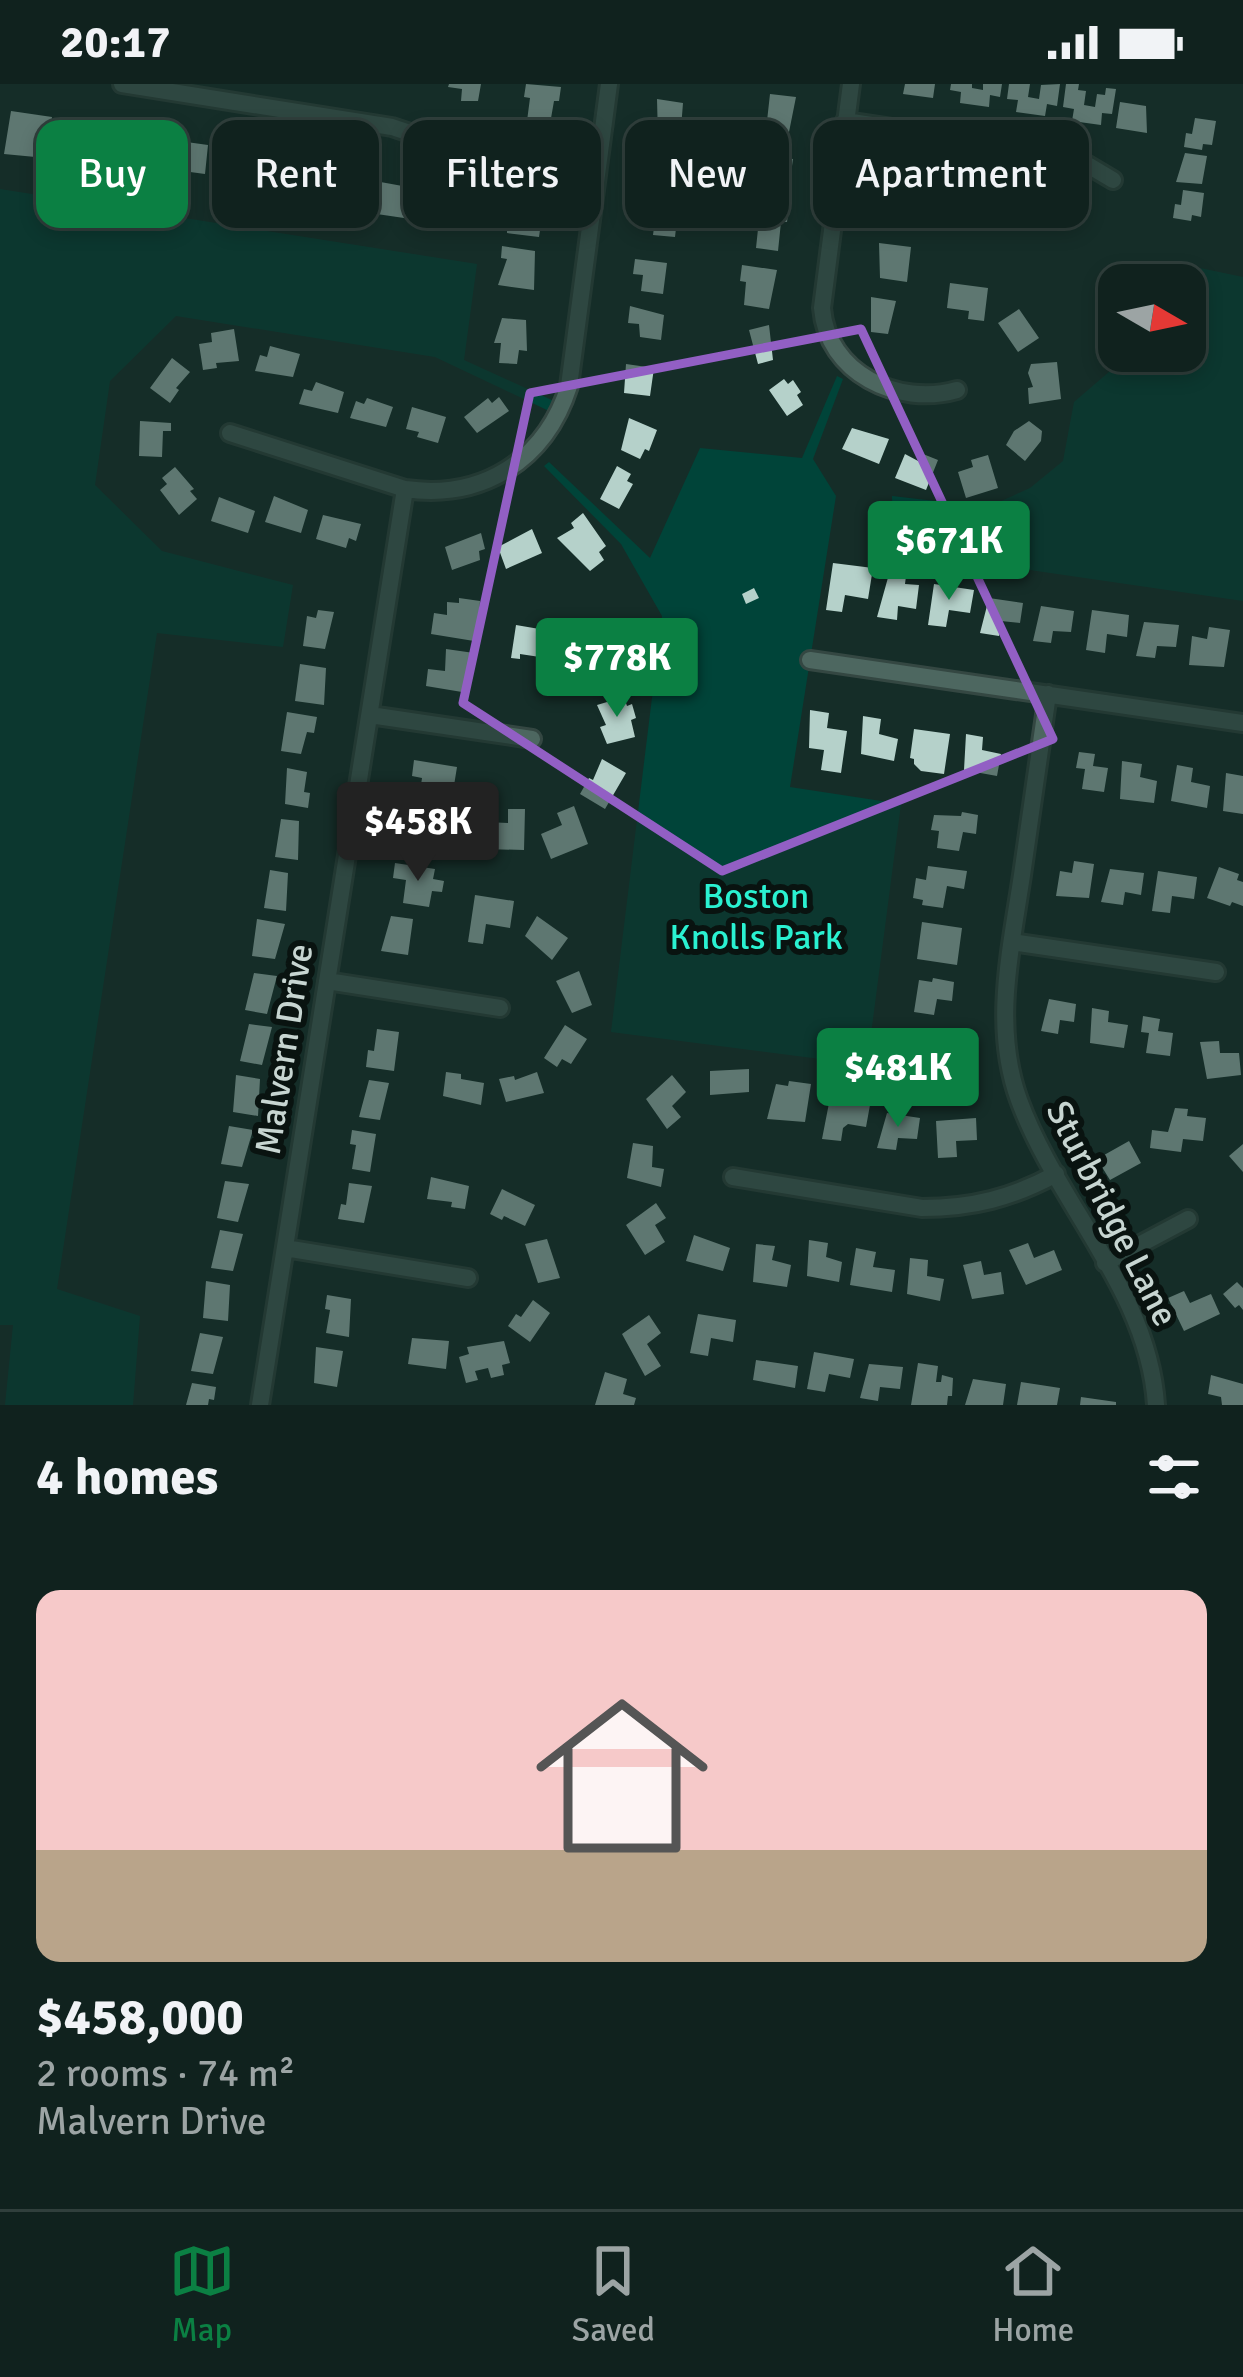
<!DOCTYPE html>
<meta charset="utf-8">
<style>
:root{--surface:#10221e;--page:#192a27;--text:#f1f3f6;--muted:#9ca4a4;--line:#303f3c;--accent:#0b8043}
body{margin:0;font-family:Signika,sans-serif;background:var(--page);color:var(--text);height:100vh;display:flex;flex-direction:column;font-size:45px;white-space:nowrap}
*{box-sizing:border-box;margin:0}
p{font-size:39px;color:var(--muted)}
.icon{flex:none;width:66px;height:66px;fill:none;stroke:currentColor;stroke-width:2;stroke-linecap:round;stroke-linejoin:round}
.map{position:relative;height:1321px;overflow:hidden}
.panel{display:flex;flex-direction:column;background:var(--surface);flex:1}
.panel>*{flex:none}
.banner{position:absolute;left:36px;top:36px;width:1173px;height:108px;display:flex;gap:24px}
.needle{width:78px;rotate:99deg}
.controls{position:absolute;left:1098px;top:180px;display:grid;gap:24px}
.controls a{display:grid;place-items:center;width:108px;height:108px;border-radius:24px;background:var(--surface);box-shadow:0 6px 18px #0003,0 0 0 3px var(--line);font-size:60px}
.price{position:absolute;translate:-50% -102px;padding:0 27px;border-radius:12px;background:var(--accent);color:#fff;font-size:39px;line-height:78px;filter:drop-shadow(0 3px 6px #0008)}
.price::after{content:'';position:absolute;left:50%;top:72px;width:36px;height:27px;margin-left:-18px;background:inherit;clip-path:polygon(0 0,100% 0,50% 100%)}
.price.active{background:#222;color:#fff}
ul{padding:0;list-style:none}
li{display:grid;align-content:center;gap:24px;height:636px;padding:0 36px}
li+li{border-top:3px solid var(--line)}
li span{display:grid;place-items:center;height:372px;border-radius:24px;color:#555}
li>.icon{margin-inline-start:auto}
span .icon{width:216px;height:216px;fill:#fffc;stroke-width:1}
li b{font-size:51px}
h2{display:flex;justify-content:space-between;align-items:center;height:144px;padding:0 36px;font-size:51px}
.tag{padding:0 42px;border-radius:24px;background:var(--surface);box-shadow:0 6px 18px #0003,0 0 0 3px var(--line);font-size:42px;line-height:108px}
.tag.active{background:var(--accent);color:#fff}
.status{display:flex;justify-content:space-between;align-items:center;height:84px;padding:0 60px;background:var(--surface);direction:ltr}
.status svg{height:33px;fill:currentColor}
.tab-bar{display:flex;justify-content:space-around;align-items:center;height:168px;border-top:3px solid var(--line);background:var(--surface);font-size:33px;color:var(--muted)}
.tab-bar a{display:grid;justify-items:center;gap:6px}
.tab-bar .active{color:var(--accent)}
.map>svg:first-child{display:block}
</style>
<div class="status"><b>20:17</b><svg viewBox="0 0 49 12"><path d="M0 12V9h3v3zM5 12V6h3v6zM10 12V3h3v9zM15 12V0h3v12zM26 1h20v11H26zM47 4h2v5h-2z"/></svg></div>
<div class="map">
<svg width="1243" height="1321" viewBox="0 0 1243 1321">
<rect width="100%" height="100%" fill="#152d28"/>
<path fill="#004439" d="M0,105L477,180L464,276L554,317L549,327L435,273L176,232L110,297L95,401L162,467L293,501L283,563L157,549L57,1205L140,1232L133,1321H5L13,1241H0Z
M1132,178L1200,184L1243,193V517L893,466L892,412L988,423L1030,404L1063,377L1074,318L1124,275V267H1185V201H1119V220L1114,182Z
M837,292L843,295L813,375L836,412L790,703L901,720L867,981L611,948L662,532L621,460L544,382L549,378L650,474L700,364L802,374Z"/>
<path fill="#b5d1ca" d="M449,0H481L478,17H461L462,5L448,3Z
M526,0L561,3L559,17H554L550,40L527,37L530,14L524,13Z
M905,0H935L933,14L903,10Z
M951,0H972V4L983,6V0H1002L1000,13L990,11L989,23L960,19L961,8L950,6Z
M1009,0H1030L1028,13L1039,15L1041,1L1060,0L1057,22L1047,20L1045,32L1016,28L1018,16L1007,15Z
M1066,0H1079L1078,6L1086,7L1084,21L1095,23L1097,10L1105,11L1106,4L1116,5L1112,30L1102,29L1101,41L1072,37L1074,25L1063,23Z
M770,10L796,13L789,48L766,46Z
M657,15L683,19L680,57L658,54Z
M1120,18L1146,22L1147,49L1116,44Z
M11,27L52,33L46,74L4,70Z
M1195,34L1216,37L1212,61L1203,60L1202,66L1184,63L1186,49L1192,50Z
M66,39L102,44L98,78L62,73Z
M117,49L155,54L151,84L112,78Z
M172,56L208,61L205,90L168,85Z
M221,63L255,69L250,104L215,98Z
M650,67L685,72L683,86L677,85L674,110L650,107L653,84L648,83Z
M1185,69L1207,72L1202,100L1176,98Z
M292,72L313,75L307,113L271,109L275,79L290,80Z
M769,72L793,75L791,89L786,88L784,106L753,98L756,75L768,77Z
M875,77L919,81L918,85L933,88L930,109L906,106L908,96L897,95L896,103L872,100Z
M325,80L361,85L355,119L320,114Z
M939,87L983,91L982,95L997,98L994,119L971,115L972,106L961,105L960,113L936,110Z
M375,97L408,103L404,134L370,129Z
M1002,106L1046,110L1045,114L1060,117L1058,138L1033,134L1035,125L1024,124L1023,132L999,128Z
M1183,106L1204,109L1201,133L1192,131L1191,137L1173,134L1175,120L1181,121Z
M422,110L463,116L459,144L418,137Z
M515,112L539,115L536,138L541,139L539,153L507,149V120L514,121Z
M645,120L678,127L675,153L653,151L655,136L643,135Z
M760,126L788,130L787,138H781L778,167L756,164Z
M879,159L911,163L907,198L880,194Z
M502,162L535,167L534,206L498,201L507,175L501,174Z
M635,175L667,179L663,210L641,207L643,191L633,190Z
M742,181L777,186L769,225L744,221L746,198L740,197Z
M950,199L988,204L984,237L968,235L969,227L947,224Z
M871,213L896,217L888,250L871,248Z
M630,222L664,231L661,256L640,253L639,240L628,239Z
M1019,225L1039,254L1018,268L998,239Z
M502,234L526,236L527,267L519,266L517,280L499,279L501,259H494Z
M769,241L773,276L758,280L749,246Z
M234,245L239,277L216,279L217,284L203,286L199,260L212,258L211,249Z
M270,262L300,270L293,293L255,287L260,271L267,273Z
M172,274L190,288L176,304L179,306L170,319L150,304Z
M1057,278L1061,315L1029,320L1028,304L1033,303L1028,289L1031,280Z
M626,280L654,284L650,312L624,309Z
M784,295L788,300L793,296L801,308L797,311L803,321L787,332L769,306Z
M316,298L344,308L338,329L299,320L304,305L312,307Z
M499,313L509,327L477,349L464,333L488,314L492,319Z
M367,314L393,323L386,343L350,334L356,317L364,320Z
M412,323L446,333L438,359L417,353L419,348L406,345Z
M629,334L657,346L649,367L645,365L640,375L621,366Z
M140,337L171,339V347H163L162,373L139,372Z
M1029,337L1042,347L1041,357L1025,377L1006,361L1014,347Z
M852,344L889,355L879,380L842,365Z
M905,370L920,378L923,370L938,376L926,406L895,394Z
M988,371L998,404L966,414L958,388L973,383L971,376Z
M617,382L631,390L627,397L633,400L619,425L600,415Z
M175,383L194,405L190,407L197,415L179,431L160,406L167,400L162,394Z
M274,412L308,426L301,449L265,438Z
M219,413L255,427L248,449L211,437Z
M583,429L606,462L599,468L604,476L590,487L557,454L574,444L571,439Z
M323,431L361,440L356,457L349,454L346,464L316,455Z
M532,445L542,469L506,485L498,463Z
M481,449L485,465L479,467L480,476L452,486L445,463Z
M833,479L873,484L868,515L845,511L842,528L826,526Z
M889,490L906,492L905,500L919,501L916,525L898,522L897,536L877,533Z
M934,500L974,506L970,529L949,526L946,543L928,541Z
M754,504L759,514L746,520L742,510Z
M459,514L480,517L478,549L475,548L474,557L431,550L434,529L447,531V518L459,519Z
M989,514L1023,519L1020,539L1001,537L999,552L980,549Z
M1041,522L1074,527L1071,548L1053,547L1051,559L1033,557Z
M318,526L334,528L325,565L303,562L307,532L316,534Z
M1092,526L1129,531L1127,553L1107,550L1105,569L1086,566Z
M1144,538L1179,541L1176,563L1157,562L1155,574L1136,572Z
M516,541L557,548L553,575L520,570V575L511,574Z
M1209,543L1230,546L1224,583L1189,581L1192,552L1207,555Z
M573,554L612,582L598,602L577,592L574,595L561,585L571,571L565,566Z
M446,565L474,569L468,609L426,602L428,585L445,587Z
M300,580L326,584L324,621L295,617Z
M624,613L627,622L632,620L636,634L631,636L635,653L607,660L600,643L606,641L597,621Z
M810,626L829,629L827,644L847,647L841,689L821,686L824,666L809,664Z
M287,628L317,633L314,649L307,648L301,670L281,667Z
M863,632L881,635L879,650L898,655L894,677L861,670Z
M914,645L950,650L944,690L921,687L914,680V675L910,674Z
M966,650L983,653L982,666L1001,670L997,692L964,686Z
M1079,668L1095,670L1093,682L1108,684L1104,708L1082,705L1085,685L1076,684Z
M602,675L626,689L605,725L580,710L589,694L593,696Z
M414,676L457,683L451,720L419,715L422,694L412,692Z
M1122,677L1142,680L1140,693L1157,697L1154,719L1120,715Z
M1177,681L1193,684L1191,698L1210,702L1207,724L1171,717Z
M287,684L307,688L304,708L310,709L308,724L285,720Z
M1226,689L1243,692V730L1223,727Z
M574,722L588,760L551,775L541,750L562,741L557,729Z
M508,725H525L524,766L485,765V738L508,739Z
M405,726L429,730L421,770L396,766Z
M962,728L978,731L976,750L963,748L959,767L937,764L939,747L931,746L934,731L961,732Z
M281,735L299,737L298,776L275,773Z
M1074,777L1094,780L1089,814L1056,812L1060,787L1072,789Z
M395,779L435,785L433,795L444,797L442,808L432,807L429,823L403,819L406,796L393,794Z
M928,782L967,787L964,805L947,802L943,824L922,821L923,816L913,814L916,794L926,796Z
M1219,783L1239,790L1237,796L1243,798V822L1232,818L1230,822L1207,814Z
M1110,785L1144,789L1141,811L1125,808L1123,821L1101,818Z
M270,786L288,789L286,827L264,824Z
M1158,787L1197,793L1194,815L1172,812L1170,829L1152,827Z
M475,811L514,817L510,844L486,840L483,860L468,858Z
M391,832L413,835L408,871L381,867Z
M537,832L568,854L552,876L525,852Z
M257,835L285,840L275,875L252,872Z
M922,838L962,844L957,881L917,875Z
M579,887L592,921L572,929L556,897Z
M254,889L277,892L267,930L245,926Z
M933,894L954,898L952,917L937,915L934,931L914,928L919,896L932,898Z
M1049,915L1076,920L1074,938L1060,936L1058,950L1041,947Z
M1092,924L1109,927L1108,938L1128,941L1124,964L1090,959Z
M1143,932L1160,935L1158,947L1173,949L1170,972L1146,969L1149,949L1141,948Z
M249,940L272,943L262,981L240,977Z
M565,941L587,955L571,980L562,975L557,983L544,974Z
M912,944L952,950L949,968L932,965L929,988L906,985Z
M377,945L399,948L394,987L366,983L368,966L374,967Z
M1219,957L1220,969H1239L1241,991L1207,995L1200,958Z
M749,985V1008L710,1011V987Z
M446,988L461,990V995L484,999L481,1021L443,1012Z
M537,988L544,1009L506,1018L499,995L514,992L515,996Z
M236,991L260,995L258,1032L233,1028Z
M672,991L686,1008L672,1022L681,1033L667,1045L646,1015Z
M369,996L389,999L380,1036L359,1033Z
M789,997L811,1000L805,1038L767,1035L776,1000L788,1002Z
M853,1007L872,1010L866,1043L848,1040L843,1044L841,1057L822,1055L830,1014L851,1018Z
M1175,1024L1188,1025L1187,1032L1206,1034L1203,1057L1183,1055L1181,1068L1150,1064L1152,1046L1168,1048Z
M887,1029L920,1034L917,1055L898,1054L896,1066L877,1064Z
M976,1034L977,1056L956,1057L957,1073L938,1074L936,1037Z
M229,1042L253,1046L242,1083L221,1080Z
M352,1046L376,1050L370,1088L352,1085L356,1061L350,1060Z
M1129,1057L1141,1079L1110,1096L1097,1075Z
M633,1059L653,1062L652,1083L664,1085L661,1103L627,1094Z
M1243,1060V1088L1229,1072Z
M431,1093L469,1102L465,1125L451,1123L452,1118L427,1115Z
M225,1097L249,1100L238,1138L217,1134Z
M349,1099L372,1102L364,1139L338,1135L341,1120L346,1121Z
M502,1105L535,1121L525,1142L504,1132L502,1136L490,1130Z
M656,1119L666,1134L655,1141L665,1158L645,1171L626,1141Z
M220,1146L243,1150L233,1187L211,1184Z
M694,1151L730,1164L723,1187L686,1177Z
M547,1155L560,1194L538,1199L525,1160Z
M809,1156L828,1159L826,1173L842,1178L839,1198L807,1192Z
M1028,1159L1034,1174L1054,1166L1062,1186L1026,1201L1009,1166Z
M756,1160L775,1162L772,1176L791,1181L787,1203L753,1198Z
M856,1164L876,1168L873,1183L895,1186L892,1208L850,1201Z
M910,1174L928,1176L927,1192L944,1195L940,1217L907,1210Z
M981,1177L984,1191L1001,1188L1004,1210L972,1215L963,1181Z
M206,1197L230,1201L228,1237L203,1234Z
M1237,1198L1243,1204V1226L1239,1221L1235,1224L1223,1210Z
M1184,1207L1190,1219L1211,1210L1220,1230L1184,1247L1168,1214Z
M327,1211L351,1215L349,1253L326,1249L330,1226L325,1225Z
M533,1216L550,1229L530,1258L508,1242L516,1230L521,1233Z
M698,1230L736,1236L733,1258L711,1254L708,1272L690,1269Z
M649,1231L661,1249L647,1260L661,1282L645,1292L622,1250Z
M200,1249L223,1253L213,1290L191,1287Z
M412,1254L449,1257L446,1285L408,1280Z
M504,1257L510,1279L502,1281L504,1291L491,1294L488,1284L475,1287L478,1296L466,1299L459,1273L469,1270L467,1263Z
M316,1263L343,1267L337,1303L314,1299Z
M814,1268L854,1275L850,1294L829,1290L825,1308L807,1305Z
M756,1276L798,1282L795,1304L753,1296Z
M918,1279L938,1282L936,1298H941L942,1291L953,1294L952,1312H948L947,1321H911Z
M869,1280L903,1283L900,1305L880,1303L878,1317L860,1314Z
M605,1288L627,1295L623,1310L636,1314L634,1321H595Z
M1211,1291L1243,1300V1321H1222L1221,1313L1208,1310Z
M973,1295L1006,1300L1003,1321H965Z
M1021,1298L1060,1304L1057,1321H1017Z
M192,1299L216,1303L214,1316L209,1315L208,1321H186Z
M1081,1313L1116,1318V1321H1080Z"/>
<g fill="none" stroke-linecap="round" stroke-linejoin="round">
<g stroke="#344742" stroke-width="22">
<path id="street" d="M122,0L392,43L467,68L597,86
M851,0L822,224C827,289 898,323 957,306
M845,37L1071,71L1113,96
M230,349L405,405C482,416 545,377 569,302L609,0
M810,576L1243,639
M1048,610C1039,670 1031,731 1022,791C1011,865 992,942 1019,1016C1057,1120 1149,1207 1156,1321
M370,631L532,655
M1012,858L1216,888
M327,897L500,924
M733,1093L922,1124C972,1124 1012,1114 1056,1090
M285,1164L468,1194
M1105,1179L1188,1135
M260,1321L405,405"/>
</g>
<use href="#street" stroke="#4d6760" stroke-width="16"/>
</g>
<path d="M0 0H1243V1321H0ZM861,245L1053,655L722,787L463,619L530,309Z" fill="#152d28" fill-opacity=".55" fill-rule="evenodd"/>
<path fill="none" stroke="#925fc4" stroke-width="9" stroke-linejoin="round" d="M861,245L1053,655L722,787L463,619L530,309Z"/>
<g text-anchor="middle" stroke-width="12" stroke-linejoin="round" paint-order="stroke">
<g font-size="36" fill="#2af1d1" stroke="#091310">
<text x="756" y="824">Boston<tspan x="756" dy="41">Knolls Park</tspan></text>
</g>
<g font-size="36" fill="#c7d5d1" stroke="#091310">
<text transform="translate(283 965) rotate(-81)" y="13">Malvern Drive</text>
<text transform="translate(1113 1129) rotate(63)" y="13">Sturbridge Lane</text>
</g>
</g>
</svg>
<div class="controls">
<a><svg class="needle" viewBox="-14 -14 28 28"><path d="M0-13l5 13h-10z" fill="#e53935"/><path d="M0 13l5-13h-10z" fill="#9ca4a4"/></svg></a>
</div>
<b class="price" style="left:949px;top:519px">$671K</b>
<b class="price" style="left:617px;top:636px">$778K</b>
<b class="price active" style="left:418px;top:800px">$458K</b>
<b class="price" style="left:898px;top:1046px">$481K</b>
<div class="banner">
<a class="tag active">Buy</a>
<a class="tag">Rent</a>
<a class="tag">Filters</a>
<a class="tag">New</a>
<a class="tag">Apartment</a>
</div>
</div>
<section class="panel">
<h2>4 homes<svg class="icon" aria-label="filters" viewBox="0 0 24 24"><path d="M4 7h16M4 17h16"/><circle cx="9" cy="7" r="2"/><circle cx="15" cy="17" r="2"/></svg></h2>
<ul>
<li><span style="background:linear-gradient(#f6c9c9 70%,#b9a48a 0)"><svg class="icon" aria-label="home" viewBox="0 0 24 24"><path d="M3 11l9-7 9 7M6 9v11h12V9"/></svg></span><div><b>$458,000</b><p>2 rooms · 74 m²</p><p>Malvern Drive</p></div></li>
</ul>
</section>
<nav class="tab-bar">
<a class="active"><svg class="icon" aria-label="map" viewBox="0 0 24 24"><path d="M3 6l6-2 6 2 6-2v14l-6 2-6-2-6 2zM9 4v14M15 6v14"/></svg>Map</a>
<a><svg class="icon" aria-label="saved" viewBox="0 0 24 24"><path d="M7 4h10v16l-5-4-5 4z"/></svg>Saved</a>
<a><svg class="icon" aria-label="home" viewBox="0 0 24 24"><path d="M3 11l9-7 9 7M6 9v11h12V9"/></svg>Home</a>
</nav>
